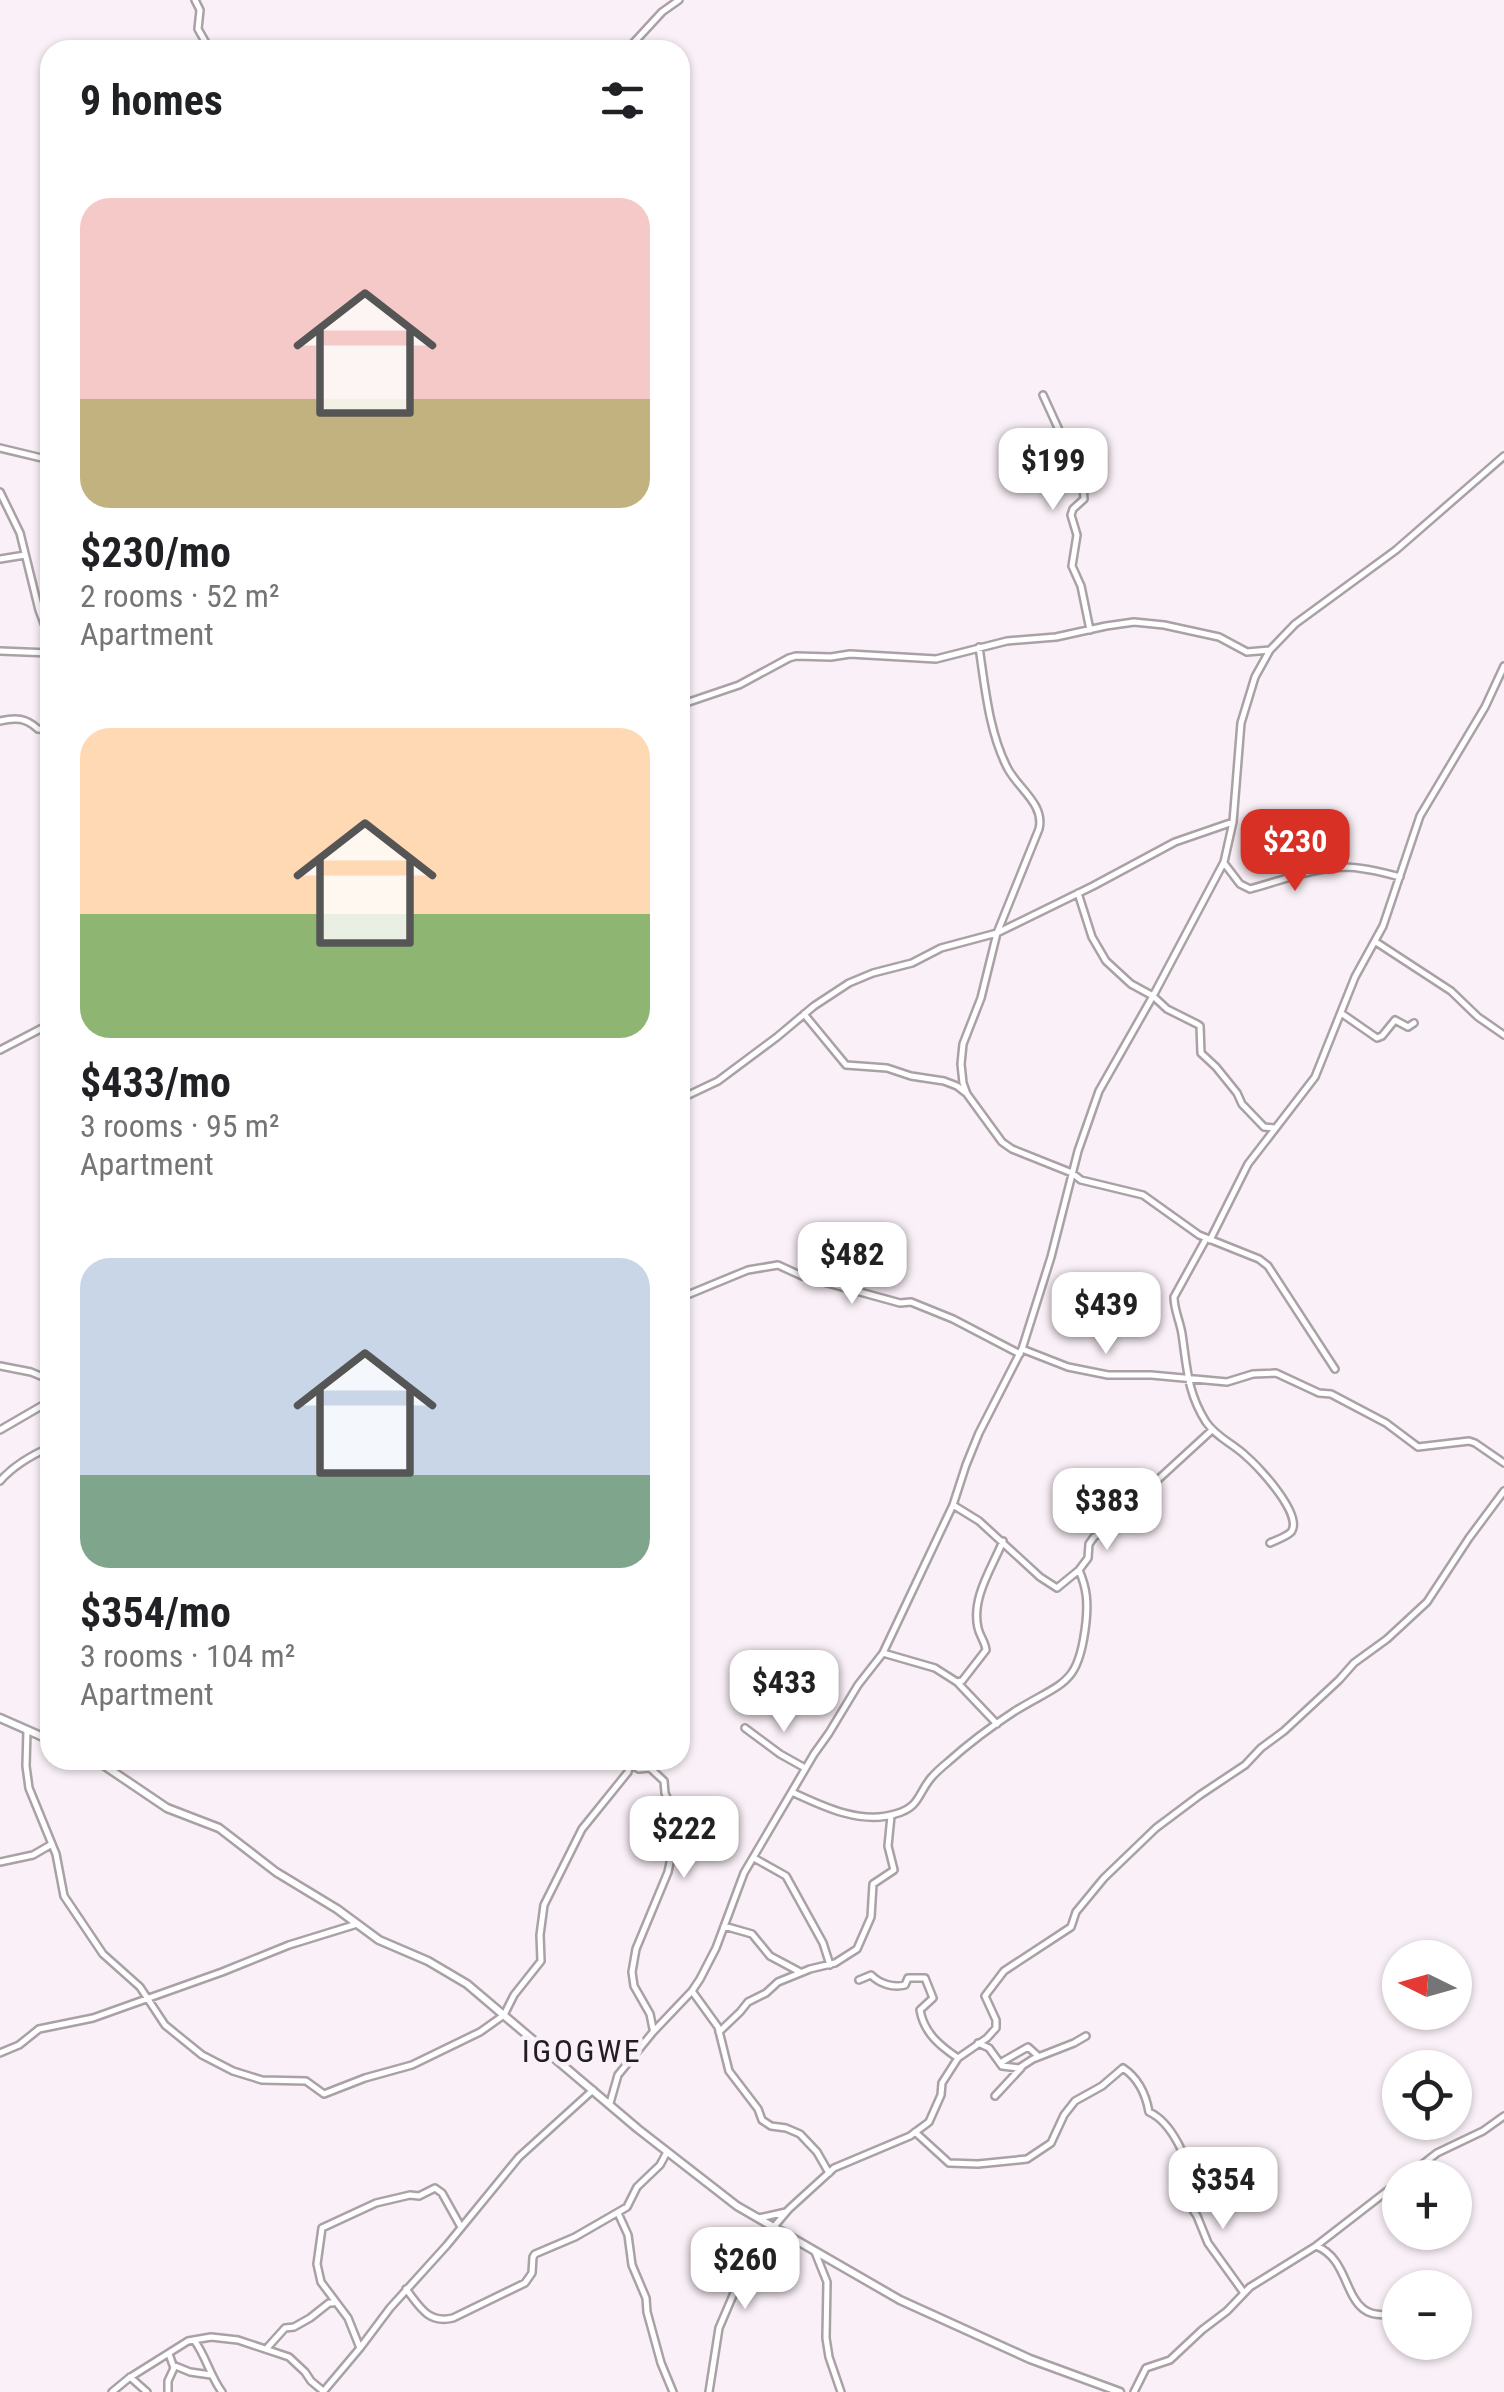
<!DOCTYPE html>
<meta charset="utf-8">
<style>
:root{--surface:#fff;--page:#f2f2f2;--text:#202124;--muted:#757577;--accent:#d93025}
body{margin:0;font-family:"Roboto Condensed",sans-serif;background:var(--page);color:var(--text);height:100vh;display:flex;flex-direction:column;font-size:38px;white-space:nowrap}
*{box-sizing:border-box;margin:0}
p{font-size:32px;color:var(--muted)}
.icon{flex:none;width:55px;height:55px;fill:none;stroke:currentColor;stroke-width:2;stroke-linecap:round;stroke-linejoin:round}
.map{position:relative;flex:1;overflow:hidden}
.side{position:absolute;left:40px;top:40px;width:650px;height:1730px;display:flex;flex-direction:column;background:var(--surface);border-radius:30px;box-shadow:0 2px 8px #0004}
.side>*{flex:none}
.needle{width:65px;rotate:275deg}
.fabs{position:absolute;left:1382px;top:1940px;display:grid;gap:20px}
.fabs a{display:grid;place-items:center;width:90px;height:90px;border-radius:50%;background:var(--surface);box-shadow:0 2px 8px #0004;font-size:50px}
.price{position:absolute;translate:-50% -85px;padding:0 22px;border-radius:20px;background:#fff;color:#222;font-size:32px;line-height:65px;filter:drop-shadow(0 2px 5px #0008)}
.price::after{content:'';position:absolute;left:50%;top:60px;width:30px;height:22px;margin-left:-15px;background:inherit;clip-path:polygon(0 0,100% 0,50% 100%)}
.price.selected{background:var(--accent);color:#fff}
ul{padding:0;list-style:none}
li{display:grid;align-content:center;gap:20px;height:530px;padding:0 40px}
li span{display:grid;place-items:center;height:310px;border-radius:30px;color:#555}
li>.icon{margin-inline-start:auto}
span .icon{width:180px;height:180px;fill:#fffc;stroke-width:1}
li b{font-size:42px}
h2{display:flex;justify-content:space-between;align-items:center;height:120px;padding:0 40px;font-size:42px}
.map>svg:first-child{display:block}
</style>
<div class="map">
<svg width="1504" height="2392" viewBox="0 0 1504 2392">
<rect width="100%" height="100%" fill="#faf0f7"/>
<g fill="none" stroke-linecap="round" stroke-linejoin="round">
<g stroke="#aaa1a7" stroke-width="10">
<path id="street" d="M195,0L200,10L198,29L210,50
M627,50L662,12L679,0
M1043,395L1059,430L1058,443L1083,485L1084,499L1073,509L1071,515L1077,535L1072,566L1081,586L1090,630
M0,448L50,460
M0,492L20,533L39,610L50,639
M0,559L25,555
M979,647C985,687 989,733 1008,769C1019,789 1045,805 1039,829L997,933L981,998L963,1044L961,1064L963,1083L967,1094L1002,1142L1012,1149L1072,1173L1081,1180L1143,1195L1199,1235L1259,1259L1268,1266L1335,1369
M0,651L50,653
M680,705L739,685L789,658L796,656L831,657L850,654L936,659L1007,641L1056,637L1106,626L1134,622L1164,625L1219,637L1247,652L1270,650
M0,721C16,717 26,718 38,729L50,730
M1224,863L1240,884L1250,889C1280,881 1312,868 1344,867C1363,867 1382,872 1400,877
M1078,893L1092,937L1106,961L1131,984L1153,996L1167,1009L1197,1024L1200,1026L1201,1053L1216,1067L1237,1093L1242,1104L1264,1127L1274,1128
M1376,942L1451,991L1478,1017L1504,1035
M1341,1013L1377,1038L1382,1036L1395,1020L1408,1027L1414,1023
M804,1014L846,1065L887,1068L911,1076L944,1081L957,1086L966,1093
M0,1050L50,1024
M680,1099L718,1081L777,1037L814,1006L849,983L873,973L912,963L941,948L997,933L1093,886L1175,842L1233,822
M1206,1239L1174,1297C1174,1310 1180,1321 1182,1334C1187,1367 1187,1392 1206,1422C1217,1438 1234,1444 1247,1457C1260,1468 1304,1516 1291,1532C1286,1537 1276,1540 1270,1543
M1210,1240L1248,1164L1315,1077L1355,977L1383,926L1420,816L1485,707L1504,666
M680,1298L748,1270L778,1265L802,1276L900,1303L911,1302L953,1319L1020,1354
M1022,1349L1068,1367L1108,1375H1151L1227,1382L1253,1374L1276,1373L1319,1393L1331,1394L1386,1423L1418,1447L1469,1441L1475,1443L1504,1463
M0,1366L31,1372L50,1380
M0,1430L50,1401
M0,1481C13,1466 32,1455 50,1447
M953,1505L979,1521L1040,1577L1057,1588L1079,1570L1088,1558L1089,1544L1094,1537L1117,1521L1139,1497L1212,1430
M680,1653V1666
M883,1653L935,1668L957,1682L962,1681L986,1650C985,1641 980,1637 978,1628C971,1598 992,1568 1003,1541
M958,1683L997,1724
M745,1728L780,1754L805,1768
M27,1730L26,1766L29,1788L56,1854L64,1896L103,1954L140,1987L165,2025L202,2055L233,2071L262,2080L306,2081L324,2094L365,2078L412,2065L480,2032L504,2015L514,1995L541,1961L540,1935L544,1905L582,1829L628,1772L631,1760
M40,1736L50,1732
M631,1765L639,1769L650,1768L664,1781L665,1793L675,1817L677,1829L668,1872L636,1949L632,1972L634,1986L650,2014L653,2029
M792,1792C822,1806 861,1825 895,1814C920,1807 917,1795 931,1778C936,1772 942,1767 948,1762C968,1744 992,1726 1015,1711C1064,1681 1079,1686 1086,1622C1088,1602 1087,1589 1079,1570
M754,1858L786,1876L823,1943L830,1965
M0,1862L33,1855L52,1844
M724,1926L752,1934L770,1956L800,1972
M859,1980L871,1975C880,1984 893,1988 905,1985L908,1978H925L933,1998L920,2010C924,2033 940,2046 958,2058
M692,1991L718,2027L729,2071L758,2109L762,2120L771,2126L786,2128L800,2134L817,2152L829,2173
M719,2032L740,2012L748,2002L766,1993L778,1982L810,1969L835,1963L857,1949L871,1917L873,1884L894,1870L888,1846L891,1816
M978,2043L989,2048L1002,2066L1019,2068L1033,2059L1074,2043L1086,2036
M0,2053L19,2045L39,2029L93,2018L222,1972L289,1945L357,1924
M1000,2063L1028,2047L1038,2056
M995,2096L1021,2068
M610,2103L618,2075L653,2032L692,1991L700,1979L716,1948L744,1873L814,1754L829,1733L858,1685L883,1653L953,1505L966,1465L979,1433L1022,1349L1051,1257L1078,1151L1099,1091L1153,996L1224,862L1233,822L1241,723L1255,677L1270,650L1295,624L1396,550L1504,456
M915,2132L949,2163L978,2164L1027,2159L1051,2143L1064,2115L1075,2101L1102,2086L1123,2068C1138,2078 1146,2095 1149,2112C1172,2122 1189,2161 1193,2186
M1405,2178L1437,2153L1483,2131L1504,2116
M1179,2189L1197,2216L1208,2243L1244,2293
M618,2213L628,2235L632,2265L646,2298L647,2312L661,2363L673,2392
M759,2218L786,2212
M758,2245L772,2260
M1316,2246C1358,2262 1338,2329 1400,2312
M815,2252L827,2282L826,2338L829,2357L841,2392
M406,2289C420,2307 428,2324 453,2318L525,2283L532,2273L533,2257L535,2254L575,2237L627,2207L637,2187L660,2165L667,2152
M194,2340C206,2356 210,2376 222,2392
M267,2348L285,2328L294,2327L310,2318L329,2303H333
M360,2348L348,2318L321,2282L317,2264L322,2228L376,2203L410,2195L419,2196L435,2188L442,2193L461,2227
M173,2365L190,2372L211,2375
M130,2377L147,2392
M112,2392L129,2378L188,2341L211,2337L238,2340L289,2357L305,2372L311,2381L323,2391
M168,2392V2381L174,2368L169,2354
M323,2392L360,2348L390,2308L447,2245L519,2157L593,2090
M709,2392L719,2328L734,2293L743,2263L789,2209L834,2168L910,2136L929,2122L941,2095L942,2083L958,2058L987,2038L996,2028V2020L985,1996L1004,1971L1071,1927L1076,1912L1104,1878L1156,1828L1200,1795L1245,1765L1261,1748L1284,1731L1339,1680L1354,1663L1387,1639L1427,1602L1469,1538L1504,1491
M1134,2392L1146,2368L1170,2360L1202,2330L1227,2311L1250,2287L1316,2246L1400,2181"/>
</g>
<g stroke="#aaa1a7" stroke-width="11">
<path id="secondary" d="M0,1718L50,1740
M96,1760L167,1808L219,1828L276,1872L337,1909L379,1940L428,1961L467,1984L638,2129L737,2206L900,2300L1030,2359L1120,2392"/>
</g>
<use href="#street" stroke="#fff" stroke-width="5"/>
<use href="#secondary" stroke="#fff" stroke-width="6"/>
</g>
<g text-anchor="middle" stroke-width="9" stroke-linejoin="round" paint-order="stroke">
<g font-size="32" letter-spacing="2.5" fill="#211d20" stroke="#faf0f7">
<text x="582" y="2062">IGOGWE</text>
</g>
</g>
</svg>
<div class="fabs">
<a><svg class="needle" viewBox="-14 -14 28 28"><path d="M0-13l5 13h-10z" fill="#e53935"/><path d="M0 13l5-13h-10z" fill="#757577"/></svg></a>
<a><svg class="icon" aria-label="locate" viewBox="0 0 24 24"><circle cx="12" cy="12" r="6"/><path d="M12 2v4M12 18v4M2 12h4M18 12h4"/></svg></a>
<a>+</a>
<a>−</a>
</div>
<b class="price" style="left:1053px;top:513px">$199</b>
<b class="price selected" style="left:1295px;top:894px">$230</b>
<b class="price" style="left:852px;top:1307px">$482</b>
<b class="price" style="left:1106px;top:1357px">$439</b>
<b class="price" style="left:1107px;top:1553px">$383</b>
<b class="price" style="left:784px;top:1735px">$433</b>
<b class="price" style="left:684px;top:1881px">$222</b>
<b class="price" style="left:1223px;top:2232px">$354</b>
<b class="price" style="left:745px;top:2312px">$260</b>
<section class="side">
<h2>9 homes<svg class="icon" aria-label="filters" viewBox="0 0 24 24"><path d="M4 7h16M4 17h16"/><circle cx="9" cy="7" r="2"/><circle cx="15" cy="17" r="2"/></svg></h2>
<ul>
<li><span style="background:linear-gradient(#f6c9c9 65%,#c2b280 0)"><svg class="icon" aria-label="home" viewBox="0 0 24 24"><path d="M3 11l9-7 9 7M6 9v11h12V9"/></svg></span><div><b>$230/mo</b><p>2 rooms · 52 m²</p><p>Apartment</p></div></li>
<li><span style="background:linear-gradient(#ffd9b3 60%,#8fb573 0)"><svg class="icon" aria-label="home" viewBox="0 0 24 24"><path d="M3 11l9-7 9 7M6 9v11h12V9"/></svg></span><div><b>$433/mo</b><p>3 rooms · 95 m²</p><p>Apartment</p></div></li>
<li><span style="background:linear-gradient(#c9d6e8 70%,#7fa58c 0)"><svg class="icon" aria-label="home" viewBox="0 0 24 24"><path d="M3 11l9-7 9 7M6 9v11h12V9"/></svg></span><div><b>$354/mo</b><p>3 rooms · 104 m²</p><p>Apartment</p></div></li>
</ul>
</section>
</div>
